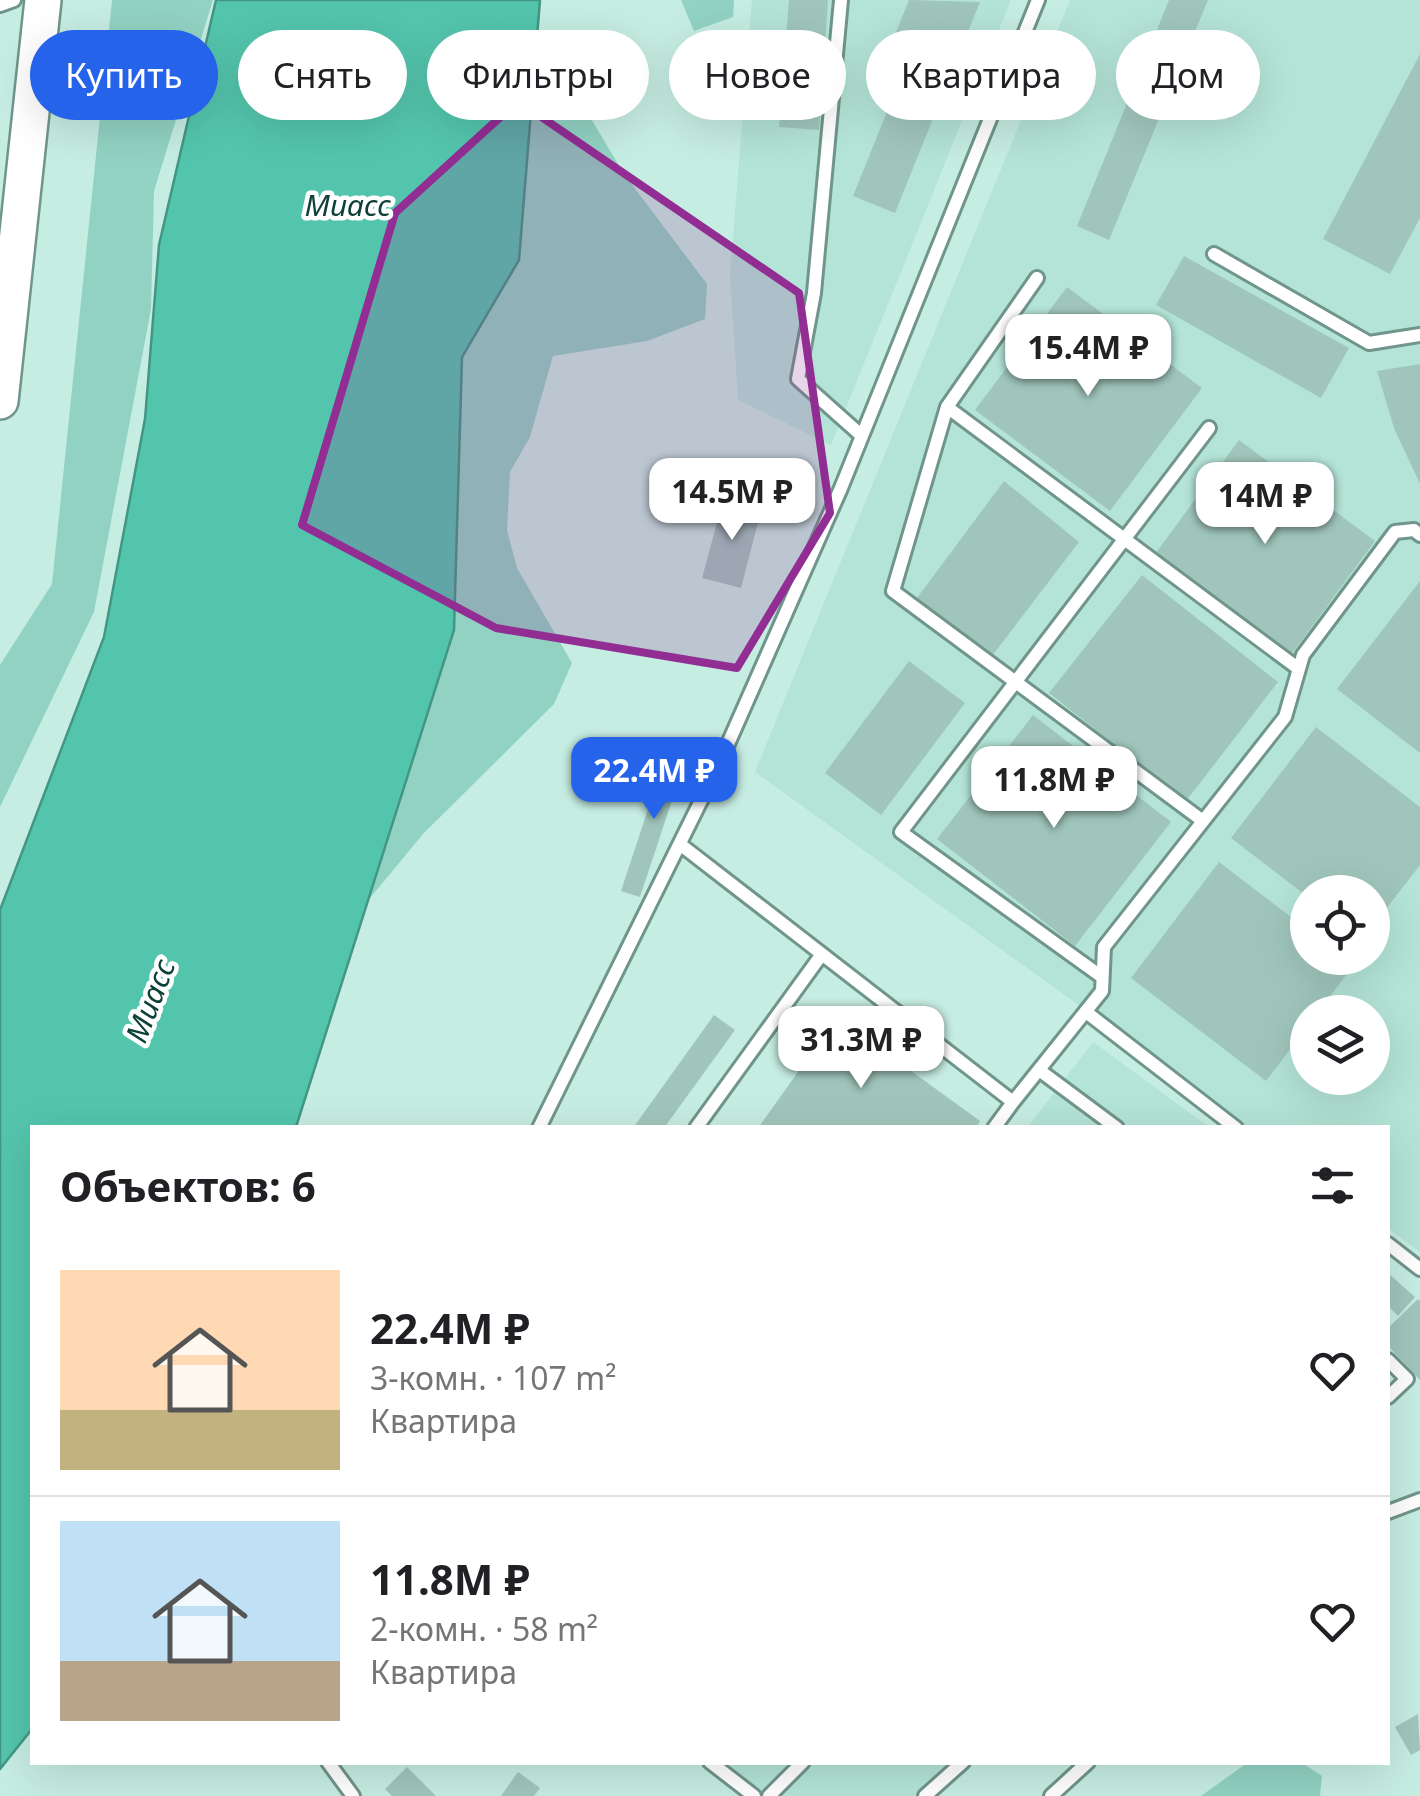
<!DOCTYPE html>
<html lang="ru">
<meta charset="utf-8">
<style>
:root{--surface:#fff;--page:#f6f6f6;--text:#202124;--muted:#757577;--line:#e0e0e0;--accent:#2563eb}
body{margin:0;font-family:"Noto Sans",sans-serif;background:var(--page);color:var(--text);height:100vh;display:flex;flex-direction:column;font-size:38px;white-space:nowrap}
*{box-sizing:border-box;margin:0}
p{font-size:32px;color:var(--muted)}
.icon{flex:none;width:55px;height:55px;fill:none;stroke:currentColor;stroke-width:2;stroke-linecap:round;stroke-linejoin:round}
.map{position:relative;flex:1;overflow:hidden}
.sheet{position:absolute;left:30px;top:1125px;width:1360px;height:640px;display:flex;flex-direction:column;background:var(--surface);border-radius:0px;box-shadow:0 10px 40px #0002}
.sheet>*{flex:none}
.hud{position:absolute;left:30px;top:30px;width:1360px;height:90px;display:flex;gap:20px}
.tools{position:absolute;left:1290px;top:875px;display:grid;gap:20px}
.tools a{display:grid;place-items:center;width:100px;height:100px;border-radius:50%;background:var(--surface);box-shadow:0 10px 40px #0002;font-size:50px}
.price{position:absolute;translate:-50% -85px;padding:0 22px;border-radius:20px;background:#fff;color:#222;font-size:32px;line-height:65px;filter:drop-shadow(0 2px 5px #0008)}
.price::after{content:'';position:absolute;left:50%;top:60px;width:30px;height:22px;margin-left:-15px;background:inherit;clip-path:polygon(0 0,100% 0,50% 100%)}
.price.active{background:var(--accent);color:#fff}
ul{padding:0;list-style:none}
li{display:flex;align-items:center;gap:30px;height:250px;padding:0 30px}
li+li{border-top:2px solid var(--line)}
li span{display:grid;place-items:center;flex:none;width:280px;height:200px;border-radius:0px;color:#555}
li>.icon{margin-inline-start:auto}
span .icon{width:120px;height:120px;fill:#fffc;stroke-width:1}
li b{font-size:42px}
h2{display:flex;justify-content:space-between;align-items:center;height:120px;padding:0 30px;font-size:42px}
.pill{padding:0 35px;border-radius:45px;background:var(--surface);box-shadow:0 10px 40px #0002;font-size:35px;line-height:90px}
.pill.active{background:var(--accent);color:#fff}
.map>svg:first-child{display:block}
</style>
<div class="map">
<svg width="1420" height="1796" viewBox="0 0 1420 1796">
<rect width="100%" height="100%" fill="#c6ede2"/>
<path fill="#b4e4d7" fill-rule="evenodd" d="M752,0H1011L831,445L738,400L730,275Z
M1070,0H1420V1252L1388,1228V1128L1248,1127L755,772ZM1308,892H1372V958H1308ZM1308,1012H1372V1078H1308Z
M1093,1042L1209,1127L1027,1128Z
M724,1763H955L915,1796H769Z"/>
<path fill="#92d2c2" d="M112,0H213L154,191L151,309L94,612L0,807V665L52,584Z
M681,0H734L733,17L694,31Z
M537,28L624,174L707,284L705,319L647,341L553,356L530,437L510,472L507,530L517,568L572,663L554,704L423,834L366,903L454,630L462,357L519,260Z
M1247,1763H1302L1322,1776L1320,1796H1201Z"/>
<path fill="#54c5ad" stroke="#439684" stroke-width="2.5" d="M216,0H540L519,260L462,357L454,630L296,1127L32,1128V1729L0,1769V910L104,637L145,419L159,245Z"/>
<path fill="#a0c6bc" d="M789,0H828L819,130L779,127Z
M909,0L980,2L895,213L853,196L903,72L883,64Z
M1169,0H1208L1109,240L1077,226Z
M1420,54V218L1390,274L1323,239Z
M1184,256L1349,348L1321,398L1156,305Z
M1067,287L1202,388L1110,511L975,410Z
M1420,364V484L1394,428L1377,371Z
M1239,440L1375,541L1291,655L1155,554Z
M1004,481L1079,542L992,656L917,598Z
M724,497L762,507L741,588L702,578Z
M1142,575L1278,682L1186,801L1049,693Z
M1420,581V753L1337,689Z
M909,661L965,703L881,815L825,773Z
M1033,715L1171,822L1075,946L937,839Z
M1316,727L1420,807V865L1372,927V892H1308V897L1231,838Z
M669,746L688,752L640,897L621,891Z
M1219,862L1308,930V958H1343L1354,965L1318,1012H1308V1026L1266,1081L1131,978Z
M714,1015L735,1030L664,1128H633Z
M837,1017L980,1121L976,1128H758Z
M1388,1273L1415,1297L1398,1316L1388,1306Z
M1418,1299L1420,1301V1380L1388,1346V1328Z
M1418,1714L1420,1750L1411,1755L1395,1727Z
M407,1767L436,1796H392L385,1789Z
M518,1772L540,1788L534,1796H501Z"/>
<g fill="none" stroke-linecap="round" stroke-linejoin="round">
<g stroke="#70958b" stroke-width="18">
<path id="service" d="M841,0L814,293L798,379L862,436
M0,5L14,0
M1214,254L1369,343L1420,335
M1037,278L947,407L1299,669
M947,407L893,591L1203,821
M681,845L1013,1102L994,1128
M1102,977L901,832L1209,428
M1086,1012L1236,1128
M1039,1070L1117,1128
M1013,1102L1102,991L1104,947L1285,717L1303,655L1395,532L1414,530L1420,535
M539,1128L720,762L841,488L1038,0
M696,1128L822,954
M1388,1244L1420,1269
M1388,1360L1407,1379L1388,1397
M1388,1512L1420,1500
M328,1762L353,1796
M710,1762L754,1796
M769,1796L803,1762
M925,1796L963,1762
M1051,1796L1088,1762"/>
</g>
<g stroke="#70958b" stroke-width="40">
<path id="secondary" d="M0,401L43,0"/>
</g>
<use href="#service" stroke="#fff" stroke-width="12"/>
<use href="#secondary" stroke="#fff" stroke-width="35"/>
</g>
<path fill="#912d93" fill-opacity="0.2" stroke="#912d93" stroke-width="8" stroke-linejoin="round" d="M518,101L799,293L830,513L737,668L496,628L302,525L395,213Z"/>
<g text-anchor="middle" stroke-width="9" stroke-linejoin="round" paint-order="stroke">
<g font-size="30" font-style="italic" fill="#0d4036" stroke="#fff">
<text x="348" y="216">Миасс</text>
<text transform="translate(151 1001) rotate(-69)" y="10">Миасс</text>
</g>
</g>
</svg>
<div class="tools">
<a><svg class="icon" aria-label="locate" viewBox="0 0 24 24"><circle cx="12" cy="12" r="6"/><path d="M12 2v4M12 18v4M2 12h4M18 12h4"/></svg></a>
<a><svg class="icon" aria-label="layers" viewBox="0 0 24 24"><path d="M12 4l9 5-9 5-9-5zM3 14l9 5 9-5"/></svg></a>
</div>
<b class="price" style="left:1088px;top:399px">15.4M ₽</b>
<b class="price" style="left:732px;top:543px">14.5M ₽</b>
<b class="price" style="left:1265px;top:547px">14M ₽</b>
<b class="price active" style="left:654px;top:822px">22.4M ₽</b>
<b class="price" style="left:1054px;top:831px">11.8M ₽</b>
<b class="price" style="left:861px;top:1091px">31.3M ₽</b>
<div class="hud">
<a class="pill active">Купить</a>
<a class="pill">Снять</a>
<a class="pill">Фильтры</a>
<a class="pill">Новое</a>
<a class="pill">Квартира</a>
<a class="pill">Дом</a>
</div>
<section class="sheet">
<h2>Объектов: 6<svg class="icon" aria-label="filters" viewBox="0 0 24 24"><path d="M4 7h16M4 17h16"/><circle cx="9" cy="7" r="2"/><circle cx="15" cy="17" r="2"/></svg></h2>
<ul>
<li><span style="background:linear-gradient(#ffd9b3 70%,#c2b280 0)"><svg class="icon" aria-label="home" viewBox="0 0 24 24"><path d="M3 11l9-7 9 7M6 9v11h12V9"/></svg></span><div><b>22.4M ₽</b><p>3-комн. · 107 m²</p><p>Квартира</p></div><svg class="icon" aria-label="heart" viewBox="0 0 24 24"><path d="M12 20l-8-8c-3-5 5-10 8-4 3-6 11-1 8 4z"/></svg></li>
<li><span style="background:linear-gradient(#bfe0f5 70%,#b9a48a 0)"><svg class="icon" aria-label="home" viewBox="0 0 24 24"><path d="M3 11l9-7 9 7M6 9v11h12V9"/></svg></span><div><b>11.8M ₽</b><p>2-комн. · 58 m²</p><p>Квартира</p></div><svg class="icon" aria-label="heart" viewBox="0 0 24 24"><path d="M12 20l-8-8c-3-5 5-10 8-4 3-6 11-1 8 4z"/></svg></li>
</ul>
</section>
</div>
